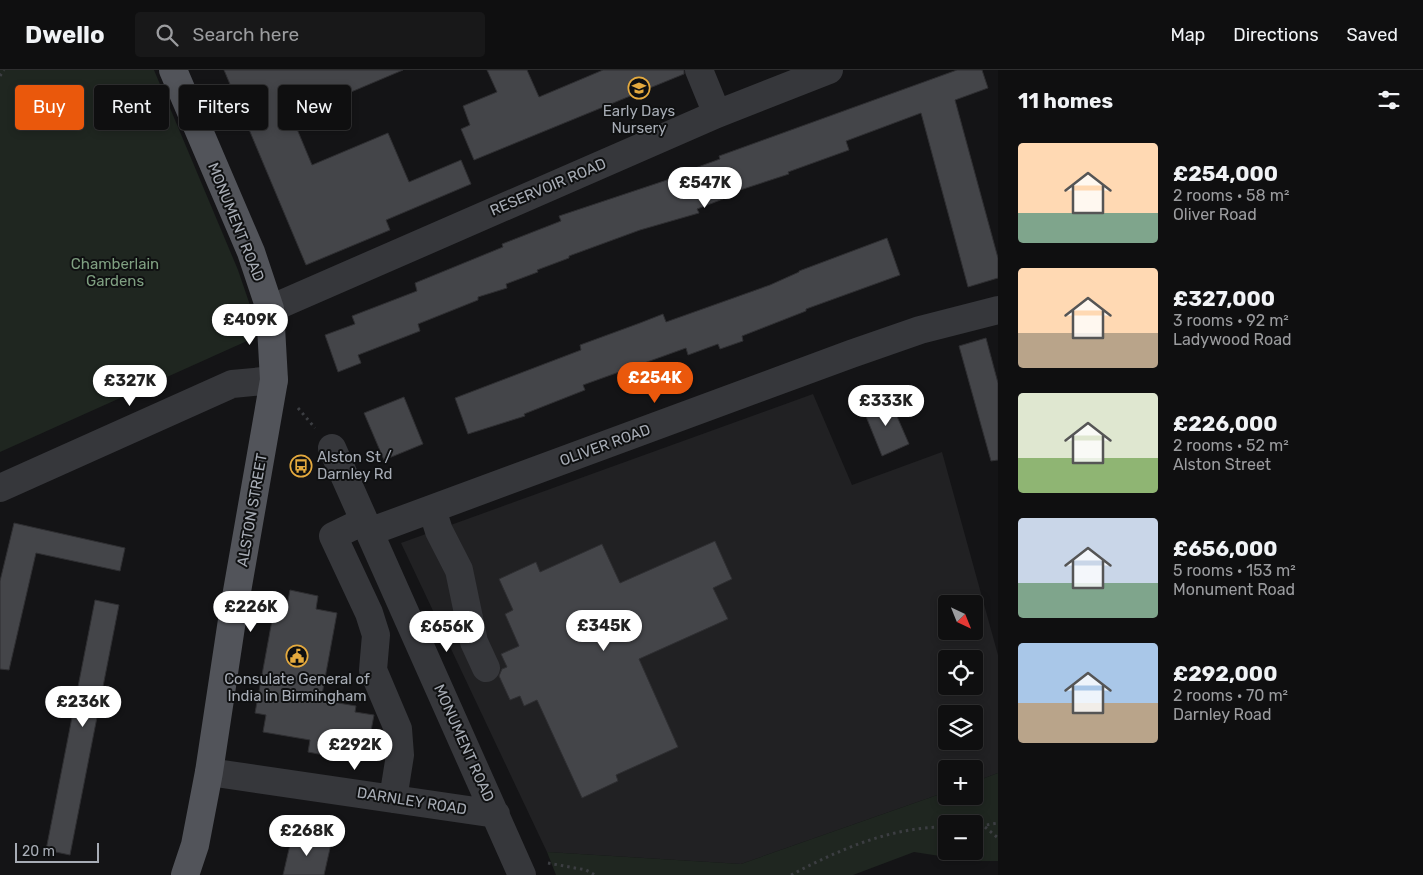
<!DOCTYPE html>
<meta charset="utf-8">
<style>
:root{--surface:#0f0f10;--page:#181819;--text:#f1f3f6;--muted:#9b9c9f;--line:#2f2f30;--accent:#ea580c}
body{margin:0;font-family:Rubik,sans-serif;background:var(--page);color:var(--text);height:100vh;display:flex;flex-direction:column;font-size:19px;white-space:nowrap}
*{box-sizing:border-box;margin:0}
p{font-size:16px;color:var(--muted)}
.icon{flex:none;width:28px;height:28px;fill:none;stroke:currentColor;stroke-width:2;stroke-linecap:round;stroke-linejoin:round}
.map{position:relative;flex:1;overflow:hidden}
.panel{display:flex;flex-direction:column;background:var(--surface);width:425px}
.panel>*{flex:none}
.guide{position:absolute;left:15px;top:15px;width:475px;height:45px;display:flex;gap:10px}
.needle{width:32px;rotate:137deg}
.controls{position:absolute;left:938px;top:525px;display:grid;gap:10px}
.controls a{display:grid;place-items:center;width:45px;height:45px;border-radius:5px;background:var(--surface);box-shadow:0 2px 8px #0003,0 0 0 1px var(--line);font-size:25px}
.scale{position:absolute;left:15px;bottom:12px;width:84px;box-sizing:border-box;padding-left:5px;border:2px solid #a7acb5;border-top:0;font-size:14px;line-height:18px;white-space:nowrap;color:#a7acb5;-webkit-text-stroke:4px #0f1011;paint-order:stroke}
.price{position:absolute;translate:-50% -42px;padding:0 11px;border-radius:18px;background:#fff;color:#222;font-size:16px;line-height:32px;filter:drop-shadow(0 1px 2px #0008)}
.price::after{content:'';position:absolute;left:50%;top:30px;width:15px;height:11px;margin-left:-8px;background:inherit;clip-path:polygon(0 0,100% 0,50% 100%)}
.price.selected{background:var(--accent);color:#fff}
ul{padding:0;list-style:none}
li{display:flex;align-items:center;gap:15px;height:125px;padding:0 20px}
li span{display:grid;place-items:center;flex:none;width:140px;height:100px;border-radius:5px;color:#555}
li>.icon{margin-inline-start:auto}
span .icon{width:60px;height:60px;fill:#fffc;stroke-width:1}
li b{font-size:21px}
h2{display:flex;justify-content:space-between;align-items:center;height:60px;padding:0 20px;font-size:21px}
.chip{padding:0 18px;border-radius:5px;background:var(--surface);box-shadow:0 2px 8px #0003,0 0 0 1px var(--line);font-size:18px;line-height:45px}
.chip.selected{background:var(--accent);color:#fff}
header{display:flex;align-items:center;gap:30px;box-sizing:border-box;height:70px;padding:0 25px;background:var(--surface);border-bottom:1px solid var(--line)}
header strong{font-size:24px}
nav{display:flex;gap:28px;margin-inline-start:auto;font-size:18px}
.search{width:350px;height:45px;background:var(--page);display:flex;align-items:center;gap:12px;box-sizing:border-box;padding:0 18px;border-radius:5px;color:var(--muted);font-size:19px}
main{display:flex;flex:1;min-height:0}
.map>svg:first-child{display:block}
</style>
<header>
<strong>Dwello</strong>
<div class="search"><svg class="icon" aria-label="search" viewBox="0 0 24 24"><circle cx="10" cy="10" r="6"/><path d="M15 15l6 6"/></svg>Search here</div>
<nav><a>Map</a><a>Directions</a><a>Saved</a></nav>
</header>
<main>
<div class="map">
<svg width="998" height="805" viewBox="0 0 998 805">
<rect width="100%" height="100%" fill="#141416"/>
<path fill="#212123" fill-rule="evenodd" d="M813,324L852,415L942,382L998,585V703L974,712V699H946V722L741,794L547,782L401,473ZM946,534H974V561H946ZM946,589H974V616H946ZM946,644H974V671H946Z"/>
<path fill="#1f2620" fill-rule="evenodd" d="M0,0H154L238,200L254,247L247,271L0,382Z
M998,703V791H972L914,782L853,805H556L547,782L741,794L946,722V726H974V712ZM946,754H974V781H946Z"/>
<path fill="#444549" stroke="#2f2f32" d="M224,0H403L292,47L312,95L388,63L409,112L461,90L471,114L386,150L390,160L306,195Z
M487,0H527L539,27L603,0H684V4L474,90L461,59L470,55L463,36L497,22Z
M957,0H982L988,18L955,30L998,188V208L968,217L921,43L846,71L849,80L788,102L789,104L722,126L723,129L697,139L699,143L640,160L569,186V188L537,200L538,202L506,214L507,218L478,227V230L418,254L420,261L358,285L361,293L338,302L325,265L355,254L352,246L417,221L415,213L503,177L502,174L561,151L559,146L688,103L687,101L720,89L719,86Z
M887,168L900,205L806,239V241L742,266L743,271L720,279L718,274L688,285L686,278L583,315L585,320L524,344L525,346L468,364L455,328L581,280L580,275L640,253L663,244L666,252L770,215L799,202V201Z
M986,268L998,313V390L991,391L959,276Z
M404,327L423,374L384,390L364,343Z
M889,328L909,374L882,386L863,339Z
M14,453L125,478L120,501L36,483L9,600L0,599V511Z
M715,471L732,509L713,518L728,549L639,589L678,677L616,705L618,711L582,728L537,630L524,636L520,626L510,630L499,606L502,599L507,597L501,584L519,576L505,544L513,540L499,509L536,492L540,502L602,474L620,513Z
M290,520L318,526L316,539L337,543L321,630L356,636L355,642L374,645L367,682L352,679L350,690L308,682L310,670L263,662L266,645L255,643L275,534L287,536Z
M95,530L119,535L70,785L46,780Z
M292,766L331,774L324,805H283Z"/>
<g fill="none" stroke-linecap="round" stroke-linejoin="round">
<path stroke="#3c3e42" stroke-width="3" stroke-dasharray="2.5 4" stroke-linecap="butt" d="M0,6L4,0
M298,338L315,358
M974,757L998,753
M985,757L998,768
M548,793L586,800L595,805
M791,805C840,779 891,757 946,757"/>
<path stroke="#36373b" stroke-width="28" d="M699,0L717,44
M270,239L717,44L829,0
M332,378L522,805
M0,418L232,314L274,310
M432,439L439,461L459,500L474,572L486,598
M364,451L333,466L369,543L376,565L373,600L398,659L400,685L393,729
M369,462L851,284L920,260L998,240
M209,702L496,744"/>
<path stroke="#52545a" stroke-width="28" d="M173,0L251,182L270,239L274,310L232,550L209,702L195,775L185,805"/>
</g>
<defs>
<g id="school-ring" transform="scale(1.125)"><circle r="9.5" fill="#0f1011" stroke="#e5aa3e" stroke-width="1.5"/><path d="M0-5L7-2L0 1L-7-2ZM-4 1L0 2.5L4 1V4Q0 6-4 4Z" fill="#e5aa3e"/></g>
<g id="bus-ring" transform="scale(1.125)"><circle r="9.5" fill="#0f1011" stroke="#e5aa3e" stroke-width="1.5"/><path d="M-5-6H5V4H4V6H2V4H-2V6H-4V4H-5ZM-3.5-4V0h7V-4ZM-3.5 1.2v1.5H-2V1.2ZM2 1.2v1.5H3.5V1.2Z" fill="#e5aa3e"/></g>
<g id="civic-ring" transform="scale(1.125)"><circle r="9.5" fill="#0f1011" stroke="#e5aa3e" stroke-width="1.5"/><path d="M-.6-6.5H3V-4.5H.6V-3L4-1V1h2V6H-6V1h2V-1L-.6-3ZM-1.2 2.5V6h2.4V2.5Z" fill="#e5aa3e"/></g>
</defs>
<g fill-rule="evenodd">
<use href="#school-ring" x="639" y="18"/>
<use href="#bus-ring" x="301" y="396"/>
<use href="#civic-ring" x="297" y="586"/>
</g>
<g text-anchor="middle" stroke-width="4" stroke-linejoin="round" paint-order="stroke">
<g font-size="15" fill="#a7acb5" stroke="#0f1011">
<text x="639" y="46">Early Days<tspan x="639" dy="17">Nursery</tspan></text>
<text x="317" y="392" text-anchor="start">Alston St /<tspan x="317" dy="17">Darnley Rd</tspan></text>
<text x="297" y="614">Consulate General of<tspan x="297" dy="17">India in Birmingham</tspan></text>
</g>
<g font-size="15" fill="#a7acb5" stroke="#0f1011">
<text transform="translate(548 117) rotate(-23)" y="5">RESERVOIR ROAD</text>
<text transform="translate(236 152) rotate(68)" y="5">MONUMENT ROAD</text>
<text transform="translate(605 375) rotate(-20)" y="5">OLIVER ROAD</text>
<text transform="translate(252 440) rotate(-80)" y="5">ALSTON STREET</text>
<text transform="translate(464 673) rotate(66)" y="5">MONUMENT ROAD</text>
<text transform="translate(412 731) rotate(9)" y="5">DARNLEY ROAD</text>
</g>
<g font-size="15" fill="#7f9f81" stroke="#0f1011">
<text x="115" y="199">Chamberlain<tspan x="115" dy="17">Gardens</tspan></text>
</g>
</g>
</svg>
<div class="controls">
<a><svg class="needle" viewBox="-14 -14 28 28"><path d="M0-13l5 13h-10z" fill="#e53935"/><path d="M0 13l5-13h-10z" fill="#9b9c9f"/></svg></a>
<a><svg class="icon" aria-label="locate" viewBox="0 0 24 24"><circle cx="12" cy="12" r="6"/><path d="M12 2v4M12 18v4M2 12h4M18 12h4"/></svg></a>
<a><svg class="icon" aria-label="layers" viewBox="0 0 24 24"><path d="M12 4l9 5-9 5-9-5zM3 14l9 5 9-5"/></svg></a>
<a>+</a>
<a>−</a>
</div>
<div class="scale">20 m</div>
<b class="price" style="left:705px;top:139px">£547K</b>
<b class="price" style="left:250px;top:276px">£409K</b>
<b class="price selected" style="left:655px;top:334px">£254K</b>
<b class="price" style="left:130px;top:337px">£327K</b>
<b class="price" style="left:886px;top:357px">£333K</b>
<b class="price" style="left:251px;top:563px">£226K</b>
<b class="price" style="left:604px;top:582px">£345K</b>
<b class="price" style="left:447px;top:583px">£656K</b>
<b class="price" style="left:83px;top:658px">£236K</b>
<b class="price" style="left:355px;top:701px">£292K</b>
<b class="price" style="left:307px;top:787px">£268K</b>
<div class="guide">
<a class="chip selected">Buy</a>
<a class="chip">Rent</a>
<a class="chip">Filters</a>
<a class="chip">New</a>
</div>
</div>
<section class="panel">
<h2>11 homes<svg class="icon" aria-label="filters" viewBox="0 0 24 24"><path d="M4 7h16M4 17h16"/><circle cx="9" cy="7" r="2"/><circle cx="15" cy="17" r="2"/></svg></h2>
<ul>
<li><span style="background:linear-gradient(#ffd9b3 70%,#7fa58c 0)"><svg class="icon" aria-label="home" viewBox="0 0 24 24"><path d="M3 11l9-7 9 7M6 9v11h12V9"/></svg></span><div><b>£254,000</b><p>2 rooms · 58 m²</p><p>Oliver Road</p></div></li>
<li><span style="background:linear-gradient(#ffd9b3 65%,#b9a48a 0)"><svg class="icon" aria-label="home" viewBox="0 0 24 24"><path d="M3 11l9-7 9 7M6 9v11h12V9"/></svg></span><div><b>£327,000</b><p>3 rooms · 92 m²</p><p>Ladywood Road</p></div></li>
<li><span style="background:linear-gradient(#dfe7d0 65%,#8fb573 0)"><svg class="icon" aria-label="home" viewBox="0 0 24 24"><path d="M3 11l9-7 9 7M6 9v11h12V9"/></svg></span><div><b>£226,000</b><p>2 rooms · 52 m²</p><p>Alston Street</p></div></li>
<li><span style="background:linear-gradient(#c9d6e8 65%,#7fa58c 0)"><svg class="icon" aria-label="home" viewBox="0 0 24 24"><path d="M3 11l9-7 9 7M6 9v11h12V9"/></svg></span><div><b>£656,000</b><p>5 rooms · 153 m²</p><p>Monument Road</p></div></li>
<li><span style="background:linear-gradient(#a9c7e8 60%,#b9a48a 0)"><svg class="icon" aria-label="home" viewBox="0 0 24 24"><path d="M3 11l9-7 9 7M6 9v11h12V9"/></svg></span><div><b>£292,000</b><p>2 rooms · 70 m²</p><p>Darnley Road</p></div></li>
</ul>
</section>
</main>
